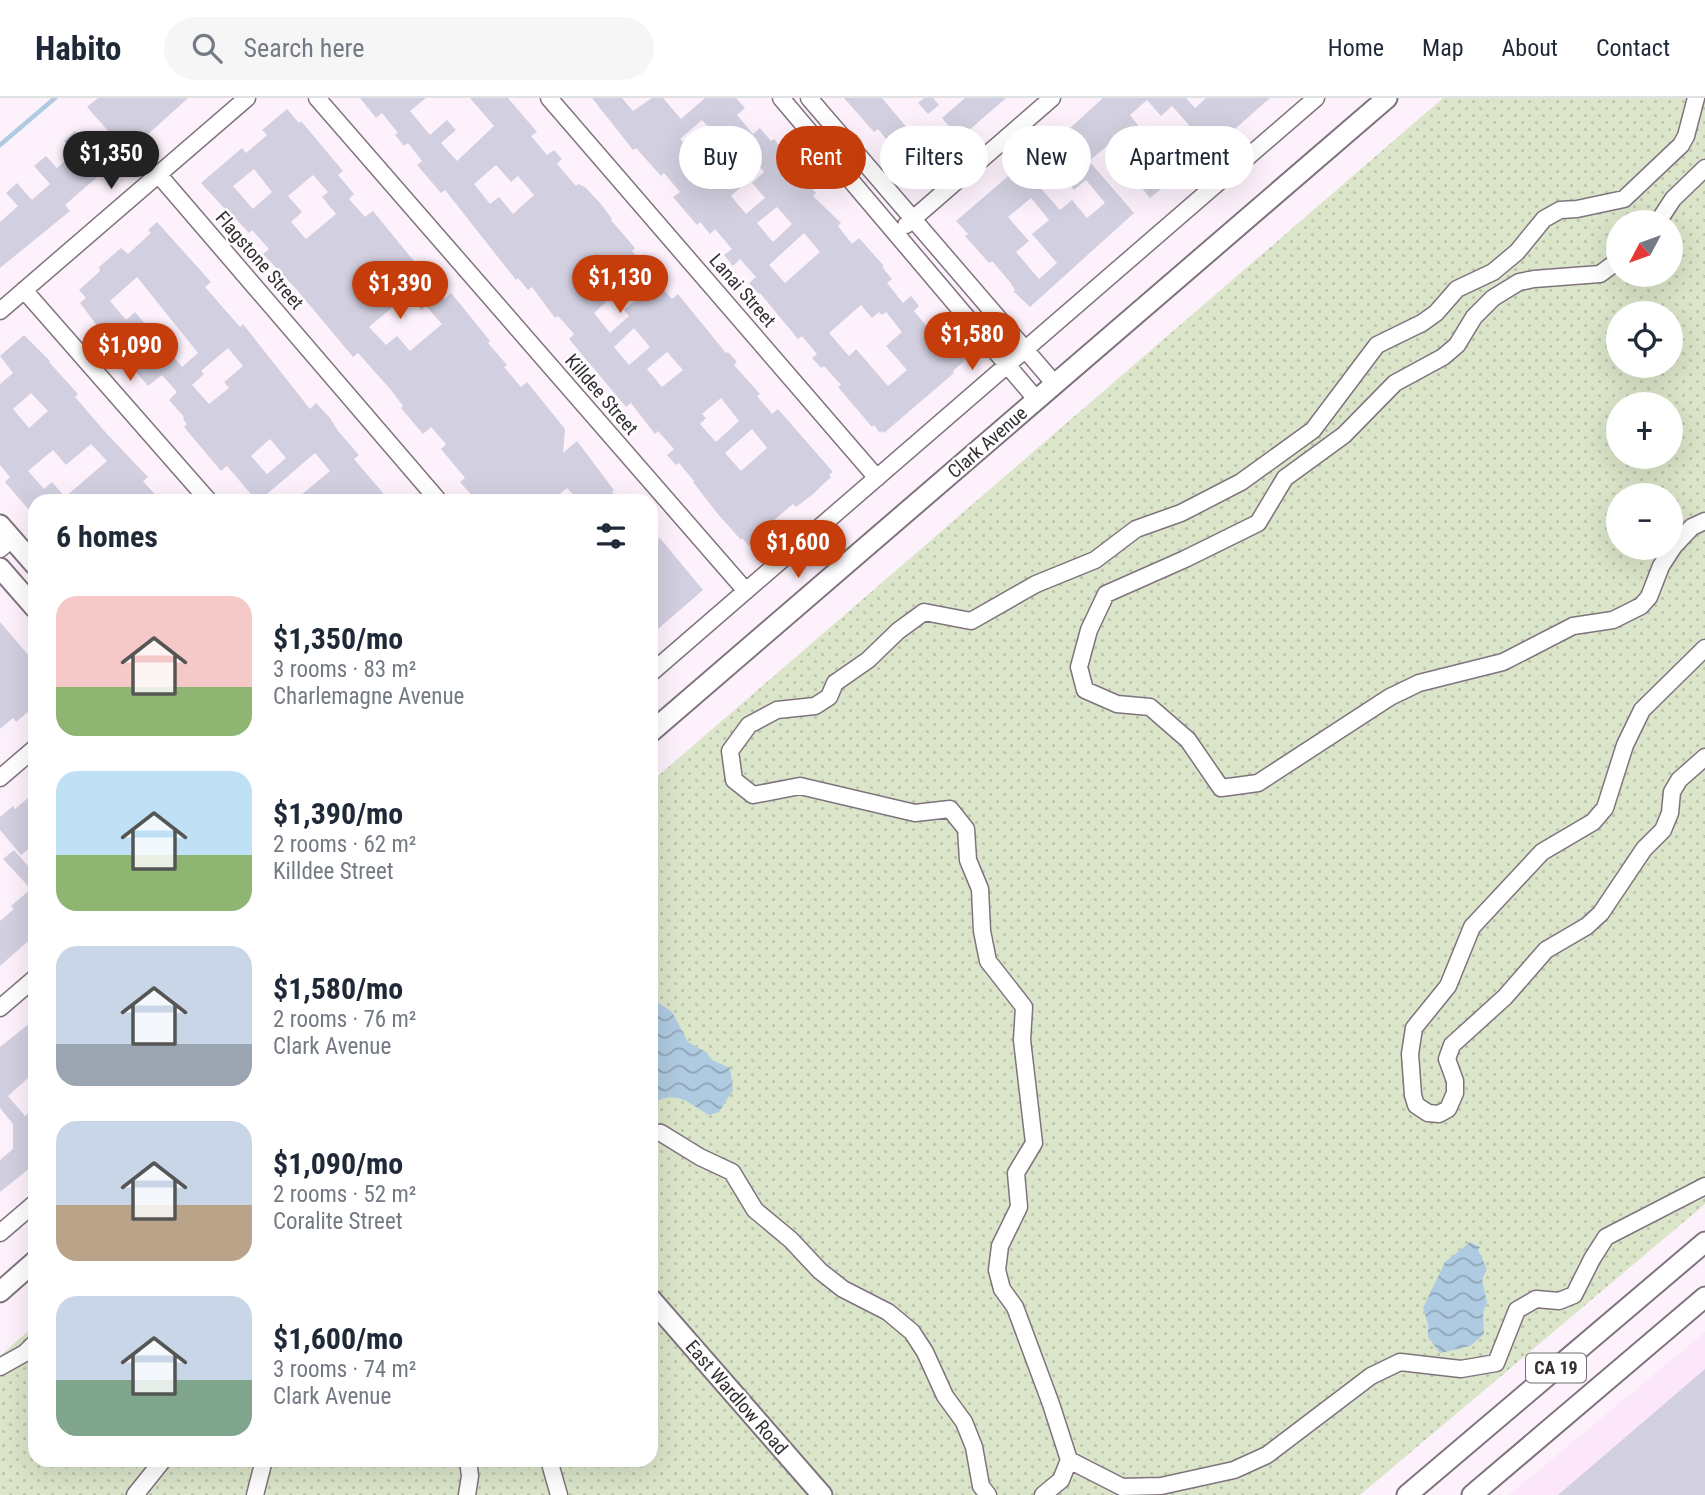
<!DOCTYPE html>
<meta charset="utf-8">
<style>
:root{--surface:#fff;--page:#f6f6f7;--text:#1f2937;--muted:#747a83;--line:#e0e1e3;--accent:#c53d0b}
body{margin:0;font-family:"Roboto Condensed",sans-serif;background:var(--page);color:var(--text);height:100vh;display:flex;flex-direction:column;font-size:26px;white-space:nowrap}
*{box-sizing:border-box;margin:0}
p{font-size:23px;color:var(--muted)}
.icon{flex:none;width:38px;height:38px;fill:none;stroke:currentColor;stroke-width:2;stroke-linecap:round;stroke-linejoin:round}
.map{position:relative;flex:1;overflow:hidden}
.sheet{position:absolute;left:28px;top:396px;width:630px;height:973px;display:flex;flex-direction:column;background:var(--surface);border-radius:21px;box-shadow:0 7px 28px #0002}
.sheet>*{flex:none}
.banner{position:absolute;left:679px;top:28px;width:665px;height:63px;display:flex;gap:14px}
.needle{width:46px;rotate:229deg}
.buttons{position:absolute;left:1606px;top:112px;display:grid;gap:14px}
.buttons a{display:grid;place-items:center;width:77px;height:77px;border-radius:50%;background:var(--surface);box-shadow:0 7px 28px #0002;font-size:35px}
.price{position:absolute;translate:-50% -60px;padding:0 16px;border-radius:24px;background:var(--accent);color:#fff;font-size:23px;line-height:46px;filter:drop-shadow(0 2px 4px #0008)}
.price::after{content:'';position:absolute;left:50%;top:42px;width:21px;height:16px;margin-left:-10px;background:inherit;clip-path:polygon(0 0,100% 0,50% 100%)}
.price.selected{background:#222;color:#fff}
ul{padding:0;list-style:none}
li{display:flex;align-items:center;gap:21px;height:175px;padding:0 28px}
li span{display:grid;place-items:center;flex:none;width:196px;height:140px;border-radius:21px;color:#555}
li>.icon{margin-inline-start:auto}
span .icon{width:84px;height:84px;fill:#fffc;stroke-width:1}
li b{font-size:30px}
h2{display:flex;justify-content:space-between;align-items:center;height:84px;padding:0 28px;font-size:30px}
.pill{padding:0 24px;border-radius:32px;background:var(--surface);box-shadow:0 7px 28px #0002;font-size:24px;line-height:63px}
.pill.selected{background:var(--accent);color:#fff}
header{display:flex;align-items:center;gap:42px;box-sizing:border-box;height:98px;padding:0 35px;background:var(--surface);border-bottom:2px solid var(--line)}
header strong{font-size:33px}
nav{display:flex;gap:38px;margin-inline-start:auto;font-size:24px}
.search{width:490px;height:63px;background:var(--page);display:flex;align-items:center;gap:18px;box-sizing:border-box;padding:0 24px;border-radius:38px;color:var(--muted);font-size:26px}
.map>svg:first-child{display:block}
</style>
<header>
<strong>Habito</strong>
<div class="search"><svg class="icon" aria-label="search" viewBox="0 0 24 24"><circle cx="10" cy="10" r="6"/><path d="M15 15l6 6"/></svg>Search here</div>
<nav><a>Home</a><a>Map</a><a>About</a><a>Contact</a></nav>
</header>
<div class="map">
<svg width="1705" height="1397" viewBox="0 0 1705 1397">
<defs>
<pattern id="grass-dots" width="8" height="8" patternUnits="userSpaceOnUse" patternTransform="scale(1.75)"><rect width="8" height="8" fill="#dbe5c9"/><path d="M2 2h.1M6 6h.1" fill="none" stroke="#bdc5ad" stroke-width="1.8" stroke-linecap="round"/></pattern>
<pattern id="water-waves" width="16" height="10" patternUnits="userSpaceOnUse" patternTransform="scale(1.75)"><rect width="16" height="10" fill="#afcbe1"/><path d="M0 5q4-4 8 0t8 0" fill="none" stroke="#8fa5b7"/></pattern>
</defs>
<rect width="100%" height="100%" fill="#fdf2fc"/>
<path fill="#fbe7f9" d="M1705,1234V1397H1509Z"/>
<path fill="url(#grass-dots)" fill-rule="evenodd" d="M1443,0H1705V1106L1360,1397H0V1258L35,1227V1362H651V684ZM1619,124H1671V177H1619ZM1619,215H1671V268H1619ZM1619,306H1671V359H1619ZM1619,397H1671V450H1619Z"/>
<path fill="url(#water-waves)" d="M651,905H659L672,914L688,944L706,954L712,962L730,970L733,992L719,1014L709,1017C686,1004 677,991 651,1006Z
M1470,1144L1480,1149L1478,1152L1487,1171L1482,1182L1487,1204L1483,1215L1484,1236L1470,1248L1440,1255L1428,1239V1226L1423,1210L1445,1164Z"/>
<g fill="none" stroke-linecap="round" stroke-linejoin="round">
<path stroke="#afcbe1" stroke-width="4.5" d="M0,47L55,0"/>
</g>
<path fill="#d2cfe0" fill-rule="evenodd" d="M98,0H188L144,40L148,44L107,78L103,74L65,107L70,113L0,170V124L18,108L6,95L17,85L32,102L50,86L34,68L46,58L57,70L74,55L64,43L75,33L91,50L109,34L87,9Z
M360,0H426L410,13L430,37L447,22L456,32L441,45L457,63L494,28L470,0H508L537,34L531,38L547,57L554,52L562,61L557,66L576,88L578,86L585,89L601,106L612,121L611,122L635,150L632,153L648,172L650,170L660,181L656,183L672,201L678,196L726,255L728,254L737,264L734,267L760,296L757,298L772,316L778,311L833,374L829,377L831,379L812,397L796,409L793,406L767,428L771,433L754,448L751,445L749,448L742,440L741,442L717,415L693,384L694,383L679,365L676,367L667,357L674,351L658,333L655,336L631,305L626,309L569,241L574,236L558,218L555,220L532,189L528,192L518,180L516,182L445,92L441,95L417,67L422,63L408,45L404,48L395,37L398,35L382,15L376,20ZM496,67L511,84L518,78L534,97L513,116L499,99L490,106L474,86ZM595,164L616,188L622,184L637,201L624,212L629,218L610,235L594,215L606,204L598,195L589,202L573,183ZM634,230L650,249L629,267L614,249ZM667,254L683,272L662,289L647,271ZM721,300L739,323L716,344L700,326L706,320L702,316ZM752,331L767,350L741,373L725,355Z
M592,0H622L633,13L652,0H663L681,21L705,0H736L745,10L737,17L753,36L760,30L771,43L774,41L800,72L798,74L816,95L813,98L841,125L838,128L852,146L859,140L884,168L882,169L892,181L887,185L903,205L911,198L919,208L914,213L929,231L934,227L965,262L953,273L954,275L884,335L882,333L880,335L874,327L872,329L838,289L841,287L824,268L821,270L812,260L817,256L802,238L798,241L760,195L759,196L749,185L756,179L740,161L733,168L724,157L732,151L715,131L710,136L700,124L697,127L673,99L680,94L664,75L661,78L636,50L633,52ZM702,22L718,40L697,59L680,41ZM749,55L764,74L752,85L765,100L746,116L731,98L740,90L727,74ZM777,109L792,126L773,144L757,125ZM804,135L820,154L785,185L769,167ZM861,207L872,220L879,214L882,217L886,214L902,234L886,248L907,272L888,288L856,251L849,258L829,235Z
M844,0H882L919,44L927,37L932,43L949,28L942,20L965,0H1006L914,80L898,62L906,55L891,38L886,41L878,31L874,34Z
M924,0H933L939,7L928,16L918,5Z
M1103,0H1186L1195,10L1206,0H1270L1184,76L1182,74L1150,100L1119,62L1130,29L1089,63L1134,115L1030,209L1013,193L1015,192L1010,184L992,163L989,165L965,138L968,136L956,123L1014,73L1016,76L1046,49L1047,51ZM1147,2L1161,18L1172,8L1189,27L1159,54L1130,17ZM1056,71L1074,92L1086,82L1105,105L1087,120L1072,102L1060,112L1038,87ZM1031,100L1049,122L1032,136L1057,165L1039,181L1016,154L1029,143L1008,119Z
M287,11L299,25L301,23L343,73L338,77L354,96L349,101L365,119L373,113L445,201L451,195L461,207L490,243L488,245L507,267L504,269L521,289L527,284L565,331L563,355L577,343L614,392L612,394L619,402H578L567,390L552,402H476L460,384L465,380L441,351L446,346L431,329L423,336L401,310L403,308L391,292L358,255L353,259L297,192L263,156L269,151L252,132L249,135L236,121L235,122L201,85L242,50L246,55L267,37L262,32ZM254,71L272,94L253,111L233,88ZM313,77L328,94L322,99L336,116L306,141L291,124L302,114L288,98ZM408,196L421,212L426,208L442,226L410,253L397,238L386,247L369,229Z
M157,124L211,184L205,189L240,229L243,226L310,311L316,305L330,320L338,333L359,357L354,361L389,402H355L350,397L344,402H295L330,373L315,355L260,402H256L227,368L221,373L184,329L187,326L183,321L184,319L169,302L177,294L162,277L148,288L132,269L136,266L119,247L115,249L104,237L80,205L86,200L79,192L100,173L99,169L121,150L128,156L151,135L148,132ZM137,179L198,255L182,269L172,257L166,262L152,244L157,240L135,214L126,222L110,203ZM228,250L243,268L224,284L229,290L209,306L192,287L204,276L201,273ZM270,341L286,360L267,376L251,358Z
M24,237L50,263L49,264L78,296L75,299L107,336L148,379L143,383L160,402H35V419L5,384L10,379L0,367V286L13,275L0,258ZM31,295L48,313L29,330L13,311ZM91,346L107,363L65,399L52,384L44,391L28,373L53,352L66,367Z
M660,440L703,492L651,537V447Z
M0,524L35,565V608L16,624L13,620L0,631Z
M35,694V746L21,757L0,732V719L13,708L15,711Z
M14,752L35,776V837L0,868V823L14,811L11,808L31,791L3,761Z
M35,921V988L28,980L8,998L25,1018L35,1009V1066L0,1094V1062L13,1051V1026L0,1010V949Z
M1705,1271V1397H1558Z"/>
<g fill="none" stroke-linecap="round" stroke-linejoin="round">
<g stroke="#7f737e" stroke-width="19">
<path id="minor" d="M317,0L746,493
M549,0L877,380
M781,0L1036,301
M809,0L1054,285
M158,76L438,402
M1658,124L1673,101L1705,70
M906,127L1052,0
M1619,162L1600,176L1534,181L1519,184L1493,200L1474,219L1457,247L1443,259L1395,285L1344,337L1285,380L1258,425L1185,461L1106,496L1089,532L1079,569L1085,592L1117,606L1150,609L1188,642L1221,690L1258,685L1390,599L1419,585L1503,564L1573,528L1613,522L1641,508L1649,499L1661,468L1674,448L1692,429L1705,423
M24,192L208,402
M0,213L247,0
M0,451L12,441
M1705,550L1642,612L1625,647L1605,710L1593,724L1542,754L1472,829L1448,888L1414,930L1410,956L1413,997L1416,1007L1428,1015L1439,1016L1448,1011L1455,995V983L1447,961L1452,947L1505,899L1546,852L1587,828L1601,815L1644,751L1663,732L1670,715L1672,694L1679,682L1705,659
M651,575L1316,0
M0,680L35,650
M0,910L35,880
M651,1034L661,1035L700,1059L732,1074L755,1112L791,1142L820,1173L843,1191L888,1214L912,1234L925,1254L945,1298L964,1324L974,1349L981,1388L988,1397
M0,1135L35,1105
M0,1269L25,1255L35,1245
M549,1362L559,1397
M1069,1362L1122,1389L1161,1388L1234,1372L1267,1357L1371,1278L1400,1264L1461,1271L1496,1265L1517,1212L1536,1201L1559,1203L1574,1197L1592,1161L1606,1139L1705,1088
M135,1397L163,1362
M255,1397L264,1362
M467,1397L470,1378L468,1362
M1043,1397L1061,1382L1069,1362L1051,1306L1015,1209L1002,1191L997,1172L1000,1148L1019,1109L1016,1075L1034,1045L1022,942L1024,909L988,863L982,833L980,791L968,762L966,731L950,711L915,715L800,688L753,697L734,682L730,653L749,627L777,612L815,608L829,599L835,585L868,562L898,533L924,514L971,523L1036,486L1095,462L1136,431L1181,415L1241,384L1313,332L1377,247L1422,225L1436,215L1457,191L1493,174L1517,154L1544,121L1560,112L1577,111L1624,101L1681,47L1686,38L1696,0"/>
</g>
<g stroke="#7f737e" stroke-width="23">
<path id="major" d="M0,427L35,467
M0,470L35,510
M651,634L1387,0
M0,1194L35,1163
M651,1201L822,1397
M1407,1397L1705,1144
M1472,1397L1705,1199"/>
</g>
<use href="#minor" stroke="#fff" stroke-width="16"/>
<use href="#major" stroke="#fff" stroke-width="19"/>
</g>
<g text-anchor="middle" stroke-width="5" stroke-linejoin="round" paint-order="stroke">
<rect fill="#fff" stroke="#726d71" stroke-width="2" x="1526" y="1255.5" width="60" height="29" rx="5"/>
<g font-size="18" font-weight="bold" fill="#352f34">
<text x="1556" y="1276">CA 19</text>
</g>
<g font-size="19" fill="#352f34" stroke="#fff">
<text transform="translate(260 162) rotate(49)" y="7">Flagstone Street</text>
<text transform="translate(743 192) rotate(49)" y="7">Lanai Street</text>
<text transform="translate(602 296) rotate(49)" y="7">Killdee Street</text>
<text transform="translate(987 344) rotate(-41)" y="7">Clark Avenue</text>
<text transform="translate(737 1299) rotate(49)" y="7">East Wardlow Road</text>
</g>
</g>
</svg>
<div class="buttons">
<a><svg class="needle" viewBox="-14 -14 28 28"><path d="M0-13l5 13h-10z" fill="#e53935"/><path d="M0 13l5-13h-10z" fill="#747a83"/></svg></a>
<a><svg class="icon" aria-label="locate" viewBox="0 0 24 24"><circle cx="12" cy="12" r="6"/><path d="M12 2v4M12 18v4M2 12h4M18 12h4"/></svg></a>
<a>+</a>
<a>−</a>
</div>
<b class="price selected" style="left:111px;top:93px">$1,350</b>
<b class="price" style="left:620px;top:217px">$1,130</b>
<b class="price" style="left:400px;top:223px">$1,390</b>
<b class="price" style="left:972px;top:274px">$1,580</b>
<b class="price" style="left:130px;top:285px">$1,090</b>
<b class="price" style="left:798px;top:482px">$1,600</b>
<div class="banner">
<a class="pill">Buy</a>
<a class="pill selected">Rent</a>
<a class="pill">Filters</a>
<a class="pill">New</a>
<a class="pill">Apartment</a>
</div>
<section class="sheet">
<h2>6 homes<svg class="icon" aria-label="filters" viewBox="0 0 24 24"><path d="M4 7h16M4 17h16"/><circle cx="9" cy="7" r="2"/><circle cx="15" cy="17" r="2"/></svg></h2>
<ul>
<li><span style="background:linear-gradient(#f6c9c9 65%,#8fb573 0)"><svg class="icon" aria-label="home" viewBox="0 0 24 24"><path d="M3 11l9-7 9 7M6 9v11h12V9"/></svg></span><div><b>$1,350/mo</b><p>3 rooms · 83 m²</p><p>Charlemagne Avenue</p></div></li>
<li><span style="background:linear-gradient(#bfe0f5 60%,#8fb573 0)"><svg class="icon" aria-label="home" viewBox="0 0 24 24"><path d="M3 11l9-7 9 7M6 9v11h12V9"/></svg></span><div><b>$1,390/mo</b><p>2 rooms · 62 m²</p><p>Killdee Street</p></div></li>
<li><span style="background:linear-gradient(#c9d6e8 70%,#9aa5b1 0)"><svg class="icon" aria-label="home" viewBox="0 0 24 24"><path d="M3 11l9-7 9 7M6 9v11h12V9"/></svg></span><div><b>$1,580/mo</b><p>2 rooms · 76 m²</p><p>Clark Avenue</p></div></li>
<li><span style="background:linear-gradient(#c9d6e8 60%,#b9a48a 0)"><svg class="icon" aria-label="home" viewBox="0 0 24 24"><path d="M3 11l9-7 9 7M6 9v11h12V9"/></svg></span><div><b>$1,090/mo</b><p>2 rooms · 52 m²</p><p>Coralite Street</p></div></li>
<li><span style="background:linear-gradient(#c9d6e8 60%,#7fa58c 0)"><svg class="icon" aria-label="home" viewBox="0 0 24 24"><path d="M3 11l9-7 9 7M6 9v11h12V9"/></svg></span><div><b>$1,600/mo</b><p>3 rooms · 74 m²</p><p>Clark Avenue</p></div></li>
</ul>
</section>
</div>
